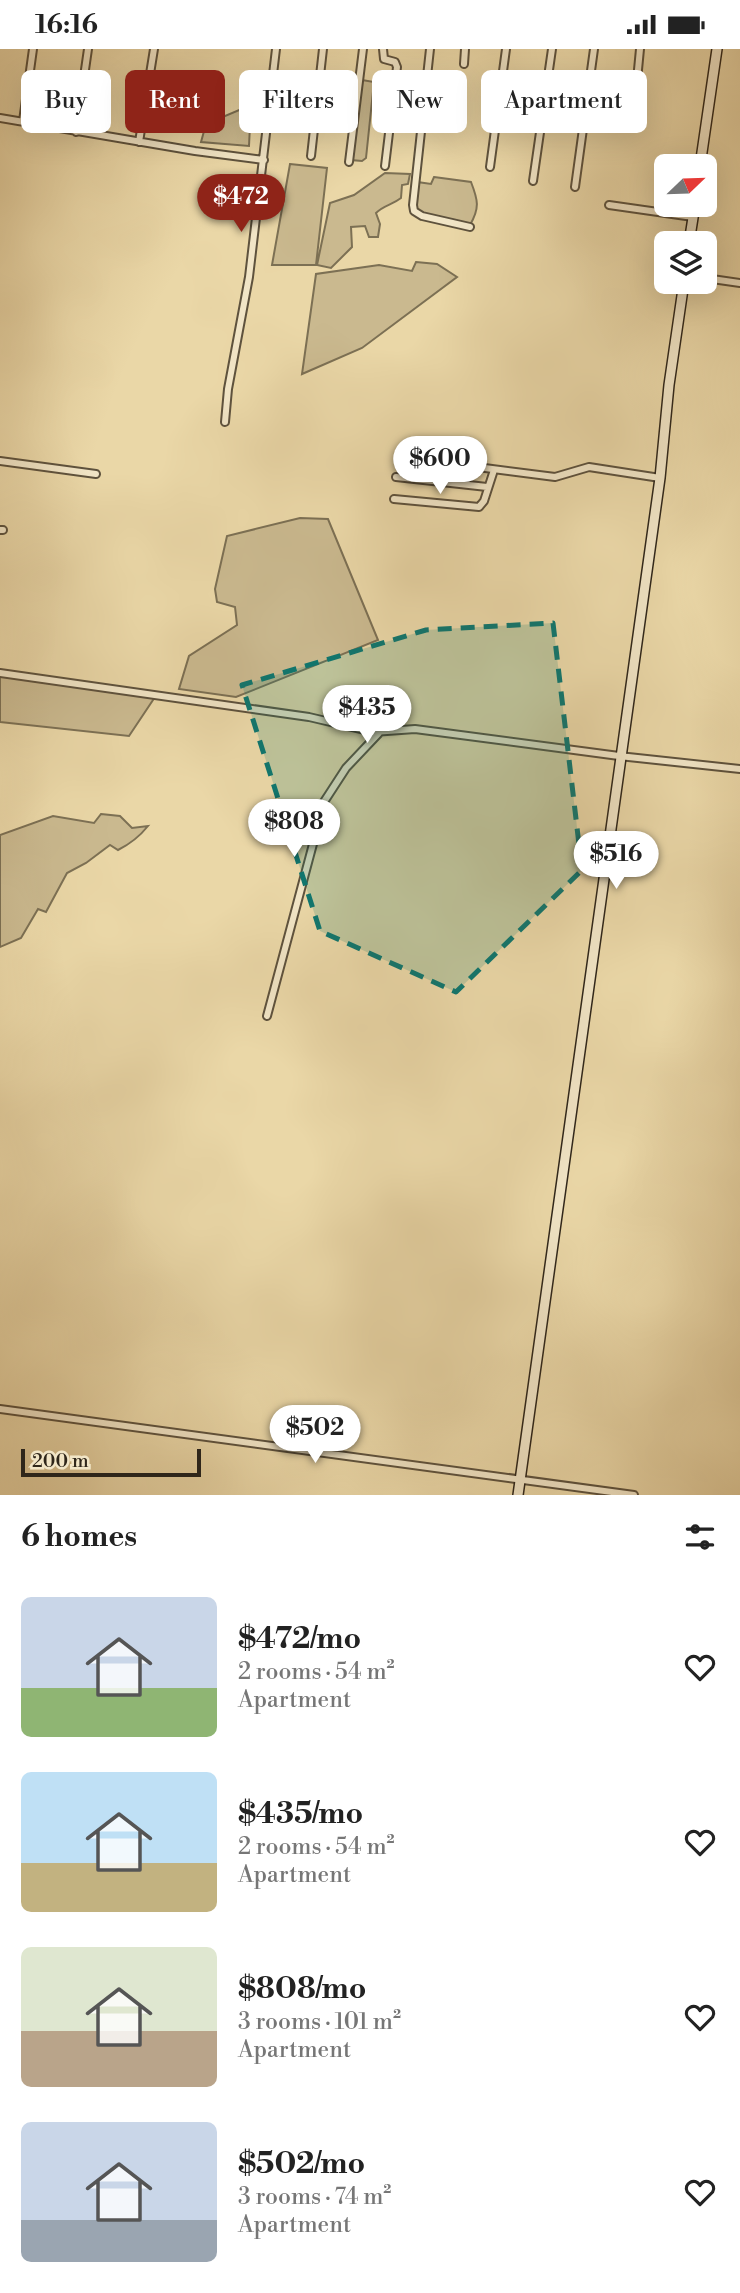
<!DOCTYPE html>
<meta charset="utf-8">
<style>
:root{--surface:#fff;--page:#f2f2f2;--text:#222;--muted:#767676;--accent:#8f2418}
body{margin:0;font-family:"Libre Bodoni",serif;background:var(--page);color:var(--text);height:100vh;display:flex;flex-direction:column;font-size:26px;white-space:nowrap}
*{box-sizing:border-box;margin:0}
p{font-size:23px;color:var(--muted)}
.icon{flex:none;width:38px;height:38px;fill:none;stroke:currentColor;stroke-width:2;stroke-linecap:round;stroke-linejoin:round}
.map{position:relative;height:1446px;overflow:hidden}
.drawer{display:flex;flex-direction:column;background:var(--surface);flex:1}
.drawer>*{flex:none}
.banner{position:absolute;left:21px;top:21px;width:698px;height:63px;display:flex;gap:14px}
.needle{width:46px;rotate:67deg}
.buttons{position:absolute;left:654px;top:105px;display:grid;gap:14px}
.buttons a{display:grid;place-items:center;width:63px;height:63px;border-radius:10px;background:var(--surface);box-shadow:0 7px 28px #0002;font-size:35px}
.scale{position:absolute;left:21px;bottom:18px;width:180px;box-sizing:border-box;padding-left:7px;border:4px solid #2f261a;border-top:0;font-size:19px;line-height:24px;white-space:nowrap;color:#2f261a;-webkit-text-stroke:5px #f1e5c6;paint-order:stroke}
.price{position:absolute;translate:-50% -60px;padding:0 16px;border-radius:24px;background:#fff;color:#222;font-size:23px;line-height:46px;filter:drop-shadow(0 2px 4px #0008)}
.price::after{content:'';position:absolute;left:50%;top:42px;width:21px;height:16px;margin-left:-10px;background:inherit;clip-path:polygon(0 0,100% 0,50% 100%)}
.price.on{background:var(--accent);color:#fff}
ul{padding:0;list-style:none}
li{display:flex;align-items:center;gap:21px;height:175px;padding:0 21px}
li span{display:grid;place-items:center;flex:none;width:196px;height:140px;border-radius:10px;color:#555}
li>.icon{margin-inline-start:auto}
span .icon{width:84px;height:84px;fill:#fffc;stroke-width:1}
li b{font-size:30px}
h2{display:flex;justify-content:space-between;align-items:center;height:84px;padding:0 21px;font-size:30px}
.chip{padding:0 24px;border-radius:10px;background:var(--surface);box-shadow:0 7px 28px #0002;font-size:24px;line-height:63px}
.chip.on{background:var(--accent);color:#fff}
.status{display:flex;justify-content:space-between;align-items:center;height:49px;padding:0 35px;background:var(--surface);direction:ltr}
.status svg{height:19px;fill:currentColor}
.map>svg:first-child{display:block}
</style>
<div class="status"><b>16:16</b><svg viewBox="0 0 49 12"><path d="M0 12V9h3v3zM5 12V6h3v6zM10 12V3h3v9zM15 12V0h3v12zM26 1h20v11H26zM47 4h2v5h-2z"/></svg></div>
<div class="map">
<svg width="740" height="1446" viewBox="0 0 740 1446">
<rect width="100%" height="100%" fill="#ead7a7"/>
<filter id="stains"><feTurbulence type="fractalNoise" baseFrequency=".00286" numOctaves="4"/><feColorMatrix values="0 0 0 0 .2 0 0 0 0 .09 0 0 0 0 .02 0 0 0 .5 -.17"/></filter>
<radialGradient id="worn" r=".72"><stop offset=".6" stop-color="#630" stop-opacity="0"/><stop offset="1" stop-color="#630" stop-opacity=".3"/></radialGradient>
<path fill="#cab98f" stroke="#7c7054" stroke-width="2" d="M362,31L374,33L366,109L362,112L351,111Z
M251,56L249,97L201,93L206,75Z
M290,115L327,119L316,216H272Z
M385,124L410,125L408,135L402,136L401,149C392,156 384,156 376,164L380,175L378,188H369L365,177L351,178L352,198L331,219L317,216L330,154L354,146Z
M434,128L471,133C478,151 480,159 470,176L419,163L414,155L417,133L431,135Z
M416,213L437,215L457,228L362,299L302,325L316,225L379,216L412,222Z
M300,469L328,470L378,591L236,648L179,640L189,607L237,576L235,558L217,553L215,540L227,487Z
M0,625L155,648L129,687L0,673Z
M101,765L120,767L132,779L148,777C140,787 130,795 118,801L110,796L86,814L67,824L46,863L38,860L21,889L0,898V786L53,767L94,774Z"/>
<g fill="none" stroke-linecap="round" stroke-linejoin="round">
<g stroke="#5e523d" stroke-width="10">
<path id="street" d="M383,0L384,10L395,13L397,18L385,117
M430,0L413,156L414,162L422,167L470,178
M464,15L465,0
M635,52L640,0
M0,69L195,102L264,111
M23,72L33,0
M76,83L88,0
M139,93L154,0
M311,107L323,0
M349,113L363,0
M490,118L506,0
M533,132L552,0
M575,138L594,0
M609,156L693,168
M705,229L740,234
M225,373L228,340L249,228L276,0
M423,411L555,428L589,418L660,429
M0,412L96,425
M396,428L487,438
M394,450L479,458L484,452L494,421
M0,481H3
M0,624L309,668L373,683L415,680L619,707L740,720
M267,967L313,795L320,759L346,719L380,683
M0,1360L634,1446"/>
</g>
<g stroke="#2f261a" stroke-width="12">
<path id="secondary" d="M700,117L717,0
M689,194L695,156
M518,1446L660,429L669,336L684,233"/>
</g>
<use href="#street" stroke="#f1e5c6" stroke-width="6"/>
<use href="#secondary" stroke="#f1e5c6" stroke-width="9"/>
</g>
<path fill="#0f766e" fill-opacity="0.2" stroke="#0f766e" stroke-width="5" stroke-dasharray="14 9" stroke-linejoin="round" d="M553,574L582,821L456,943L320,882L242,636L426,581Z"/>
<rect width="100%" height="100%" filter="url(#stains)"/>
<rect width="100%" height="100%" fill="url(#worn)"/>
</svg>
<div class="buttons">
<a><svg class="needle" viewBox="-14 -14 28 28"><path d="M0-13l5 13h-10z" fill="#e53935"/><path d="M0 13l5-13h-10z" fill="#767676"/></svg></a>
<a><svg class="icon" aria-label="layers" viewBox="0 0 24 24"><path d="M12 4l9 5-9 5-9-5zM3 14l9 5 9-5"/></svg></a>
</div>
<div class="scale">200 m</div>
<b class="price on" style="left:241px;top:185px">$472</b>
<b class="price" style="left:440px;top:447px">$600</b>
<b class="price" style="left:367px;top:696px">$435</b>
<b class="price" style="left:294px;top:810px">$808</b>
<b class="price" style="left:616px;top:842px">$516</b>
<b class="price" style="left:315px;top:1416px">$502</b>
<div class="banner">
<a class="chip">Buy</a>
<a class="chip on">Rent</a>
<a class="chip">Filters</a>
<a class="chip">New</a>
<a class="chip">Apartment</a>
</div>
</div>
<section class="drawer">
<h2>6 homes<svg class="icon" aria-label="filters" viewBox="0 0 24 24"><path d="M4 7h16M4 17h16"/><circle cx="9" cy="7" r="2"/><circle cx="15" cy="17" r="2"/></svg></h2>
<ul>
<li><span style="background:linear-gradient(#c9d6e8 65%,#8fb573 0)"><svg class="icon" aria-label="home" viewBox="0 0 24 24"><path d="M3 11l9-7 9 7M6 9v11h12V9"/></svg></span><div><b>$472/mo</b><p>2 rooms · 54 m²</p><p>Apartment</p></div><svg class="icon" aria-label="heart" viewBox="0 0 24 24"><path d="M12 20l-8-8c-3-5 5-10 8-4 3-6 11-1 8 4z"/></svg></li>
<li><span style="background:linear-gradient(#bfe0f5 65%,#c2b280 0)"><svg class="icon" aria-label="home" viewBox="0 0 24 24"><path d="M3 11l9-7 9 7M6 9v11h12V9"/></svg></span><div><b>$435/mo</b><p>2 rooms · 54 m²</p><p>Apartment</p></div><svg class="icon" aria-label="heart" viewBox="0 0 24 24"><path d="M12 20l-8-8c-3-5 5-10 8-4 3-6 11-1 8 4z"/></svg></li>
<li><span style="background:linear-gradient(#dfe7d0 60%,#b9a48a 0)"><svg class="icon" aria-label="home" viewBox="0 0 24 24"><path d="M3 11l9-7 9 7M6 9v11h12V9"/></svg></span><div><b>$808/mo</b><p>3 rooms · 101 m²</p><p>Apartment</p></div><svg class="icon" aria-label="heart" viewBox="0 0 24 24"><path d="M12 20l-8-8c-3-5 5-10 8-4 3-6 11-1 8 4z"/></svg></li>
<li><span style="background:linear-gradient(#c9d6e8 70%,#9aa5b1 0)"><svg class="icon" aria-label="home" viewBox="0 0 24 24"><path d="M3 11l9-7 9 7M6 9v11h12V9"/></svg></span><div><b>$502/mo</b><p>3 rooms · 74 m²</p><p>Apartment</p></div><svg class="icon" aria-label="heart" viewBox="0 0 24 24"><path d="M12 20l-8-8c-3-5 5-10 8-4 3-6 11-1 8 4z"/></svg></li>
</ul>
</section>
